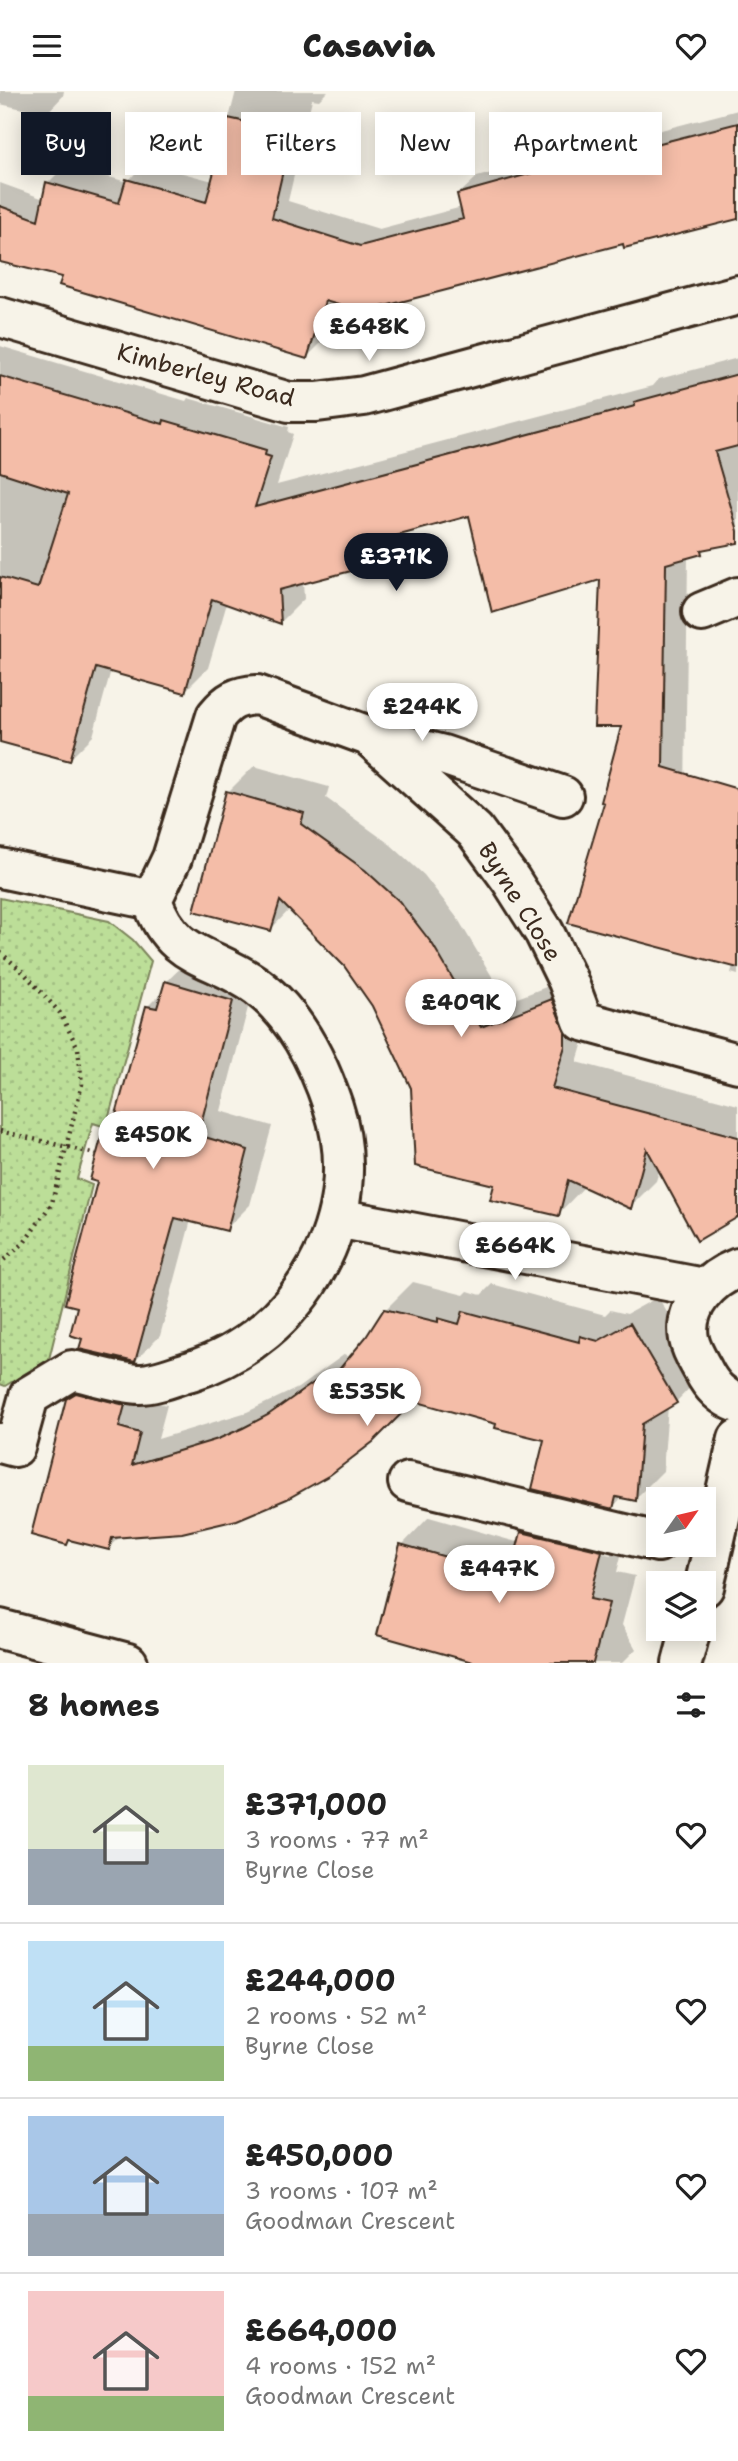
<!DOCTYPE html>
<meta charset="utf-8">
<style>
:root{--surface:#fff;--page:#f6f6f6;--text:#222;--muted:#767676;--line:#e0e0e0;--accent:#111827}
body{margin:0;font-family:"Shantell Sans",sans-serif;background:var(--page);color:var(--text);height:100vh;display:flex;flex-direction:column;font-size:26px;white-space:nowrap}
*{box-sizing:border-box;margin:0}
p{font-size:23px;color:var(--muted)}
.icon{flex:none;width:38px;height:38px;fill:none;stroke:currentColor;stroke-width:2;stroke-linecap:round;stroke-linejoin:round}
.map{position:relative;height:1572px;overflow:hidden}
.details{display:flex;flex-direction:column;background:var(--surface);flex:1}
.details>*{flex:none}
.banner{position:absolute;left:21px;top:21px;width:696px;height:63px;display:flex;gap:14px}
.needle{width:46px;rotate:56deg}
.fabs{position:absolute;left:646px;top:1396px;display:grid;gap:14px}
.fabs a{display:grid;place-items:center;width:70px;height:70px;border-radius:0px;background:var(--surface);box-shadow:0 4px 18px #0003;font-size:35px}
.price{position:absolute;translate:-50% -60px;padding:0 16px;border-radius:24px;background:#fff;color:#222;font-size:23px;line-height:46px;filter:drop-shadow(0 2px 4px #0008)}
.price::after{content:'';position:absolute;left:50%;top:42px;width:21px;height:16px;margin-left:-10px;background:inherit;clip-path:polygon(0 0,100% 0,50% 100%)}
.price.current{background:var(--accent);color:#fff}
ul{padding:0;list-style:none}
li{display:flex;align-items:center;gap:21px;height:175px;padding:0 28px}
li+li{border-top:2px solid var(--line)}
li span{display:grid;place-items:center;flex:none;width:196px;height:140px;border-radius:0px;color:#555}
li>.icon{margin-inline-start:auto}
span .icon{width:84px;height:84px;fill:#fffc;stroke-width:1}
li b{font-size:30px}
h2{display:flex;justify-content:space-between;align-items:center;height:84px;padding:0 28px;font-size:30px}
.chip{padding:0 24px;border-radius:0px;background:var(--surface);box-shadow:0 4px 18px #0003;font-size:24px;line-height:63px}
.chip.current{background:var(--accent);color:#fff}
header{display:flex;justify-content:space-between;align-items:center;height:91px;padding:0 28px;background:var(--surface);font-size:32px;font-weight:800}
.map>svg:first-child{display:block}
</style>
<header><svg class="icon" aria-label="menu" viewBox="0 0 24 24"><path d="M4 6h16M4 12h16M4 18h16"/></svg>Casavia<svg class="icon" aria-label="heart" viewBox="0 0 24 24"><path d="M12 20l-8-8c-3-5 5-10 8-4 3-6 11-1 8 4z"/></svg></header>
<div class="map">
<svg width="738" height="1572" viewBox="0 0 738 1572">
<defs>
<pattern id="garden-dots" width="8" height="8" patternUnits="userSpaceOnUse" patternTransform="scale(1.75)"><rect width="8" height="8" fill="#bcde98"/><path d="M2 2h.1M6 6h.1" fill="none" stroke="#a2bf83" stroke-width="1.8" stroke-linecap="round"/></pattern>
</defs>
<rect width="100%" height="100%" fill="#f7f3e8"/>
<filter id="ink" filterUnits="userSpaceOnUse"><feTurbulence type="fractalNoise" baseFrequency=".0143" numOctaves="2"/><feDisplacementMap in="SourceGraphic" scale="14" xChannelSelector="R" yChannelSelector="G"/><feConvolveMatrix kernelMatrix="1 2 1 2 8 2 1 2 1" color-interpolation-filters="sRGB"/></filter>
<g filter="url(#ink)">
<path fill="url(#garden-dots)" stroke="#7c845b" stroke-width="2" d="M0,807L109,830L133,849L151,870L106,1036L93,1032L77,1088L92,1094L49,1268L5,1295L0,1293Z"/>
<path fill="#0003" fill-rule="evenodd" d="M0,0H64L63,5L46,23L0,13Z
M236,0H328L319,9L312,8L288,110L379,138L462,116L459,103L477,86L549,66L555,60L594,48L596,56L738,19V126L336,212L325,248L307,266L0,166V92L44,108L48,92L66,74L127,91L145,72L213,90Z
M0,255L186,310L188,307L289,336L288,341L293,343L277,394L653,295L659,288L738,267V450L707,456L701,462L688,465L684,788L738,738V884L731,882L733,874L606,711L623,634L601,487L471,423L372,450L373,455L350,478L303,491L304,508L281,531L227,512L208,577L185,600L111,579L93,645L70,668L0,649Z
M254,675L329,696L326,707L391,754L424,784L458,828L507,911L577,884L590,928L577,971L738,1014V1124L660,1077L656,1090L630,1116L585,1095L558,1123L496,1093L345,874L290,818L271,838L228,701Z
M191,867L256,886L221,1020L272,1035L250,1114L226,1138L191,1129L160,1245L136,1269L81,1257L84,1246L79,1214L106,1037L117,1025L147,916L164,899L166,891Z
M413,1191L464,1204L468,1200L481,1204L492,1193L605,1224L610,1219L627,1223L658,1206L703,1283L676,1311L668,1315L663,1380L635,1408L623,1405L613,1416L547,1348L413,1308L121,1445L108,1457L71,1447L66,1452L68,1309L96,1281L145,1309L167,1314L158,1348L247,1321L298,1297L345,1263L349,1269L367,1247L385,1219Z
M550,1414L629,1433L617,1481L635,1485L622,1534L636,1558L622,1572H478L402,1454L429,1426L520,1452L522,1441ZM539,1443L611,1460V1464L539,1447Z"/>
<path fill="#f4bda8" stroke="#3b2a1e" stroke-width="2" d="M228,27L292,41L272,127L360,155L463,128L457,103L536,81L535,77L576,65L578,73L738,32V128L624,157L623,153L362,221L325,210L307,268L59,194L62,186L0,171V115L38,129L46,91L119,112L126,88L206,111Z
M738,283V355L715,361L738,440V452L701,459L702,463L666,473L663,676L738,698V877L568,832L604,712L601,711L621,636H594L600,489L492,522L469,425L345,459L351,480L279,499L281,533L212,508L185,602L96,577L70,670L0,651V486L38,497L68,403L0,381V285L163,333L164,329L266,359L265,364L271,366L255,416L635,315L634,311Z
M226,700L304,722L301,733L365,779L399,810L433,854L481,936L552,908L565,941V955L552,997L738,1046V1126L697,1150L647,1058L631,1118L568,1089L559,1125L490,1109L494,1094L415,1075L411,997L372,915L344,875L280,810L271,840L194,820Z
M165,890L233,910L198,1044L248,1059L227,1140L175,1127L135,1271L79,1258L82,1248L70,1244L77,1216L65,1213L97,1091L90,1089L104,1036L112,1038L146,915L157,917Z
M384,1218L438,1231V1227L459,1233L463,1220L579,1251L580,1245L598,1250L630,1232L677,1312L642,1333L636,1410L616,1406L613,1418L532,1398L544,1349L495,1337L496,1333L414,1310L373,1351L330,1384L287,1408L237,1429L182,1442L112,1447L109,1459L69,1449L67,1454L31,1444L66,1308L76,1302L125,1314L119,1336L140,1342L132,1374L218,1348L243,1337L268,1324L316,1290L323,1298L366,1246Z
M521,1441L602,1460L590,1508L609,1512L593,1572H476L377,1544L400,1453L510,1484Z"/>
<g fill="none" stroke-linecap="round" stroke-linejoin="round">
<g stroke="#3b2a1e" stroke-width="44">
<path id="minor" d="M0,226L289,311H317L364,305L738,204
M702,521L738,506
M375,647L443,664L563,705
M0,777L152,809
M152,809L172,767L216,625C228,610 237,605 257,604L369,645L475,740L511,789L544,841L568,890L583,930L738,972
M337,1127L704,1197
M738,1177C710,1188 683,1215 689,1248C691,1259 698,1270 703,1279C711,1295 721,1306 738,1312
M0,1352L15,1356L29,1305L72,1279C91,1283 122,1293 140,1293C156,1293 176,1284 191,1280C301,1245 370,1126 333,1015C318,970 296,925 258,896C212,862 173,870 152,809
M408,1391L658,1451
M704,1496L738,1348
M0,1538L128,1572
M682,1572L691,1538"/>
</g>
<path stroke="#3b2a1e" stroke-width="4.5" stroke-dasharray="2 5" stroke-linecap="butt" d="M0,861L24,882L60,922L78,957L82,993L52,1112L24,1152L0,1172
M0,1040L96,1063"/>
<use href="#minor" stroke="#f7f3e8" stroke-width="38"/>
</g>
</g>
<g text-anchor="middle" stroke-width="7" stroke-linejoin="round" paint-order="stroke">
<g font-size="24" fill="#3b2a1e" stroke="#f7f3e8">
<text transform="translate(206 284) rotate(15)" y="8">Kimberley Road</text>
<text transform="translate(520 811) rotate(58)" y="8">Byrne Close</text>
</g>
</g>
</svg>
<div class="fabs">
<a><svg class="needle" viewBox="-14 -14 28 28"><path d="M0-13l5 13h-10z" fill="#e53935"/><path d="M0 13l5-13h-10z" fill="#767676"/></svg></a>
<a><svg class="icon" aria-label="layers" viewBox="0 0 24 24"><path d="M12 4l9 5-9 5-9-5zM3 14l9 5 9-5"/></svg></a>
</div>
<b class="price" style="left:369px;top:272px">£648K</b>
<b class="price current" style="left:396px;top:502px">£371K</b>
<b class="price" style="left:422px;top:652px">£244K</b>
<b class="price" style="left:461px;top:948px">£409K</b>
<b class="price" style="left:153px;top:1080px">£450K</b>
<b class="price" style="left:515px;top:1191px">£664K</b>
<b class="price" style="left:367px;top:1337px">£535K</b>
<b class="price" style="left:499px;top:1514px">£447K</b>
<div class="banner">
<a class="chip current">Buy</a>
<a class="chip">Rent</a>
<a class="chip">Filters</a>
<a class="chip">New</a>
<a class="chip">Apartment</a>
</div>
</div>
<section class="details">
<h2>8 homes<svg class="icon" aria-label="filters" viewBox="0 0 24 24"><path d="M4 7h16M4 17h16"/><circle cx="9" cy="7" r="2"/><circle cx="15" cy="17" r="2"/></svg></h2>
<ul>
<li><span style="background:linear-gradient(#dfe7d0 60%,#9aa5b1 0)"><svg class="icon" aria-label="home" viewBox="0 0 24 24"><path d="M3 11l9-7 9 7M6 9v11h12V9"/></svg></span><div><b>£371,000</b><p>3 rooms · 77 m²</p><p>Byrne Close</p></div><svg class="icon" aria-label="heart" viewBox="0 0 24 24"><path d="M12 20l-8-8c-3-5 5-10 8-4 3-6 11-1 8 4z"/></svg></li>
<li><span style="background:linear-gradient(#bfe0f5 75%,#8fb573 0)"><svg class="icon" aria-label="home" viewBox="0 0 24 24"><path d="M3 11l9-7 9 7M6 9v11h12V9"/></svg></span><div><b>£244,000</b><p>2 rooms · 52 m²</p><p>Byrne Close</p></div><svg class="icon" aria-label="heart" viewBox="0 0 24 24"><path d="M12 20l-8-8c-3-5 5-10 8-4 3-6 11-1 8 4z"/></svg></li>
<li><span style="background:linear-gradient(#a9c7e8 70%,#9aa5b1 0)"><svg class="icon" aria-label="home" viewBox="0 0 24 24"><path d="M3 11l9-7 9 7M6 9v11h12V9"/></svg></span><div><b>£450,000</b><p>3 rooms · 107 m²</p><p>Goodman Crescent</p></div><svg class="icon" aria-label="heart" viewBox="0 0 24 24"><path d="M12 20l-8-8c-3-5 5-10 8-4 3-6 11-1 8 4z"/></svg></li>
<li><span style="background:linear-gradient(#f6c9c9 75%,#8fb573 0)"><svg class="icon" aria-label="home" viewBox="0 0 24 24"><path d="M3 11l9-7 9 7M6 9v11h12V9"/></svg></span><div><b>£664,000</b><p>4 rooms · 152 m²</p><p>Goodman Crescent</p></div><svg class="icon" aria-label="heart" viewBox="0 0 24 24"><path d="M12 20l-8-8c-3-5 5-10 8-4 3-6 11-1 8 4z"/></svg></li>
</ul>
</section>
